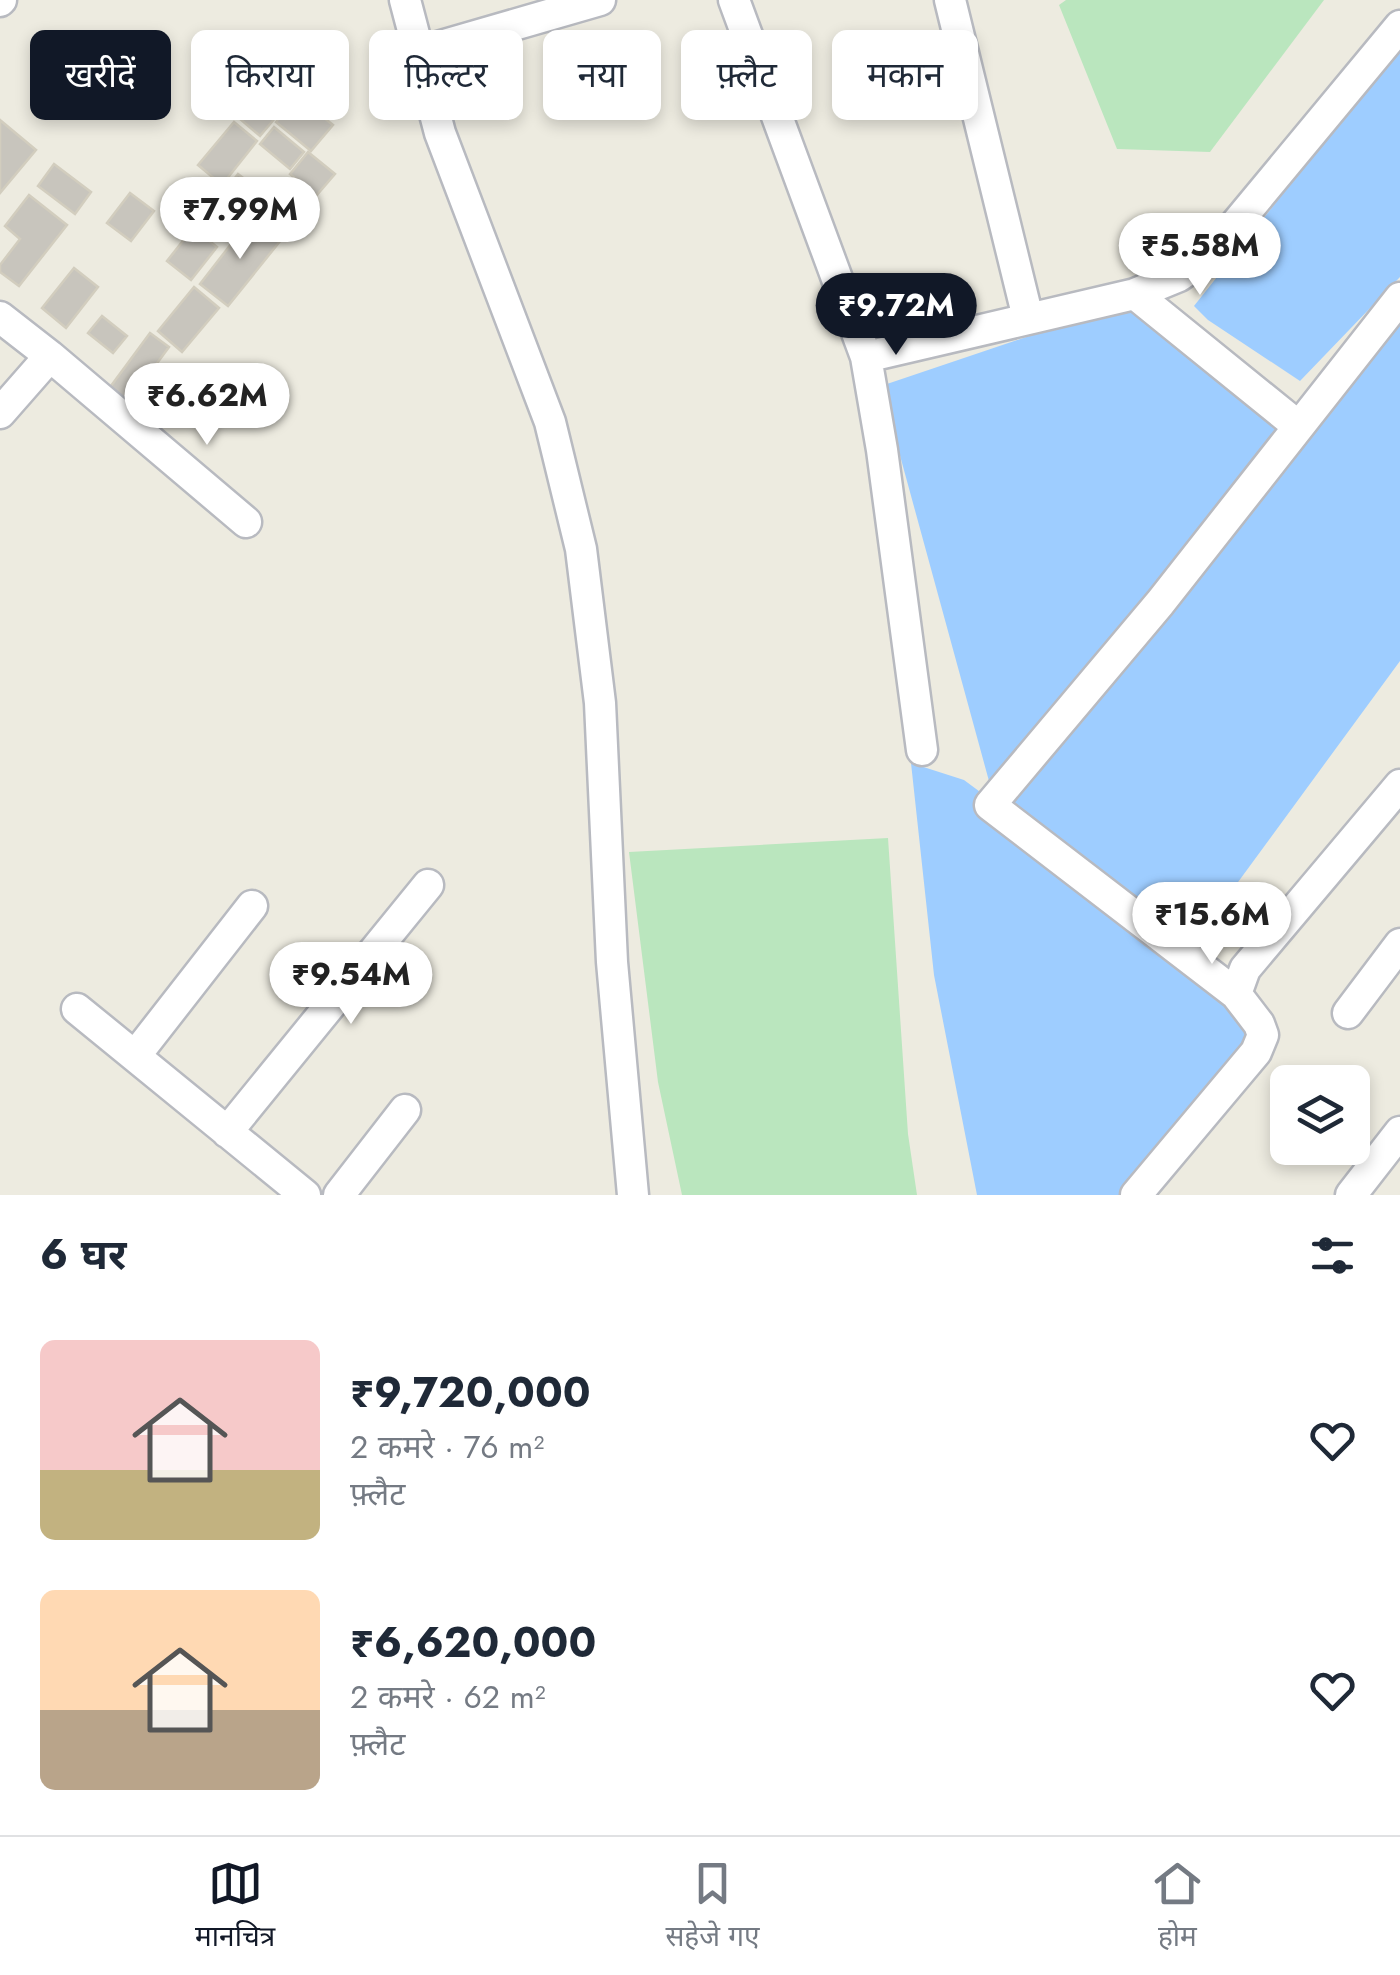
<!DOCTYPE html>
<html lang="hi">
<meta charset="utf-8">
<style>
:root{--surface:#fff;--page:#f6f6f7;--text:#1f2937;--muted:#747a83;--line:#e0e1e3;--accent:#111827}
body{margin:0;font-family:Jost,"Noto Sans Devanagari",sans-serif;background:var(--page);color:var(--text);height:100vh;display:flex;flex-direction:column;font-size:38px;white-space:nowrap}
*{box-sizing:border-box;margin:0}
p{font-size:32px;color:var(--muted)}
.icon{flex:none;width:55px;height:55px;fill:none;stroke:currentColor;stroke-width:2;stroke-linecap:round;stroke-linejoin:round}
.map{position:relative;height:1195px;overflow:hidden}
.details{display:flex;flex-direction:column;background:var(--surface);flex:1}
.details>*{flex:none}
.banner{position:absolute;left:30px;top:30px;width:1340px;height:90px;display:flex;gap:20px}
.fabs{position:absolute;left:1270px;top:1065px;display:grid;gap:20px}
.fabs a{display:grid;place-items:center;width:100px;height:100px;border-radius:15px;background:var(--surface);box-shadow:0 5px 15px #0003;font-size:50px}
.price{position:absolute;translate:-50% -85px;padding:0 22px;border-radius:35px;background:#fff;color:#222;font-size:32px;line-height:65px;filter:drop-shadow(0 2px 5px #0008)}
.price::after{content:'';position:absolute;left:50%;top:60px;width:30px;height:22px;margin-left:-15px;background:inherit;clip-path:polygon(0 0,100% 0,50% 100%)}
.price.on{background:var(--accent);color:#fff}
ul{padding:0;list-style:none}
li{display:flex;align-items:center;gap:30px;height:250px;padding:0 40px}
li span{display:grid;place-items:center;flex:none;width:280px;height:200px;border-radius:15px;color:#555}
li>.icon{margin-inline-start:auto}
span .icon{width:120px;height:120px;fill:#fffc;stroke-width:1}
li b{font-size:42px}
h2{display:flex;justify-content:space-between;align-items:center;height:120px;padding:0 40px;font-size:42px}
.pill{padding:0 35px;border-radius:15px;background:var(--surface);box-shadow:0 5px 15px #0003;font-size:35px;line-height:90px}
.pill.on{background:var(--accent);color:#fff}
.tabs{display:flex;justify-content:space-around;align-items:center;height:140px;border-top:2px solid var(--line);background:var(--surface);font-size:28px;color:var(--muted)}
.tabs a{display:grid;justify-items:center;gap:5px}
.tabs .on{color:var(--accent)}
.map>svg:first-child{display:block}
</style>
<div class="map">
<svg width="1400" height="1195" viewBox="0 0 1400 1195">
<rect width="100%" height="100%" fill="#edebe0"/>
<path fill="#bae6be" d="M1066,0H1324L1210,152L1117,149L1059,5Z
M888,838L908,1134L917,1195H682L658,1082L629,852Z"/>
<path fill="#9ecdff" d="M1400,46V277L1300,381L1208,320L1194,306Z
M1127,303L1302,429L1400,308V661L1186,953L1127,909L1278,1030L1120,1195H977L934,975L911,763L964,780L995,803L881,386Z"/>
<path fill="#c8c5bd" stroke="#d2cdbe" stroke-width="2.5" d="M283,64L307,83L298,94L274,74Z
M271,80L292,98L260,136L239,118Z
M297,96L333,125L311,151L276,122Z
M0,120L36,150L0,193Z
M234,122L257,141L222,185L198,165Z
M274,127L304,152L290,169L260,144Z
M308,152L335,174L316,196L290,174Z
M54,164L91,192L75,214L38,186Z
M238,174L264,194L249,212L224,192Z
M278,186L305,208L286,232L259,210Z
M130,193L154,211L131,241L107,223Z
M29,195L67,225L19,286L0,272V265L20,239L5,226Z
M252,217L281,240L228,306L200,284Z
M193,228L217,247L191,280L167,261Z
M74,268L98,287L66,328L42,308Z
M194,287L219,308L182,352L158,331Z
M102,316L127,336L113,353L88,333Z
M150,333L169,347L124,408L105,394Z"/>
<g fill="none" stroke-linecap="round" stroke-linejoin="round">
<g stroke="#b8bac0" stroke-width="35">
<path id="minor" d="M405,0L440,133L550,422L581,549L600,703L612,962L633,1195
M734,0L866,357L882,450L922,750
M950,0L1028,318
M0,1L1,0
M417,53L600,0
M1135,294L1298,426
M0,317L50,356L0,413
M50,356L246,522
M866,357L1135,294L1179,276L1211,254L1400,26
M1236,994L990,805L1160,603L1400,298
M77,1009L305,1195
M1348,1013L1400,944
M135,1056L252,906
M227,1132L428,885
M339,1195L405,1110
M1136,1195L1256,1052L1263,1035L1259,1024L1236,994L1245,969L1400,785
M1351,1195L1400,1132"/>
</g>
<use href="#minor" stroke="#fff" stroke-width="30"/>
</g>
</svg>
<div class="fabs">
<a><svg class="icon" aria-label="layers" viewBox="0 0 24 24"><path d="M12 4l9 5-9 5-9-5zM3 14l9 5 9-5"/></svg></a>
</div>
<b class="price" style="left:240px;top:262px">₹7.99M</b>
<b class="price" style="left:1200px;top:298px">₹5.58M</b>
<b class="price on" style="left:896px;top:358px">₹9.72M</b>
<b class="price" style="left:207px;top:448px">₹6.62M</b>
<b class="price" style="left:1212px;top:967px">₹15.6M</b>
<b class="price" style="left:351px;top:1027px">₹9.54M</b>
<div class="banner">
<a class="pill on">खरीदें</a>
<a class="pill">किराया</a>
<a class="pill">फ़िल्टर</a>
<a class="pill">नया</a>
<a class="pill">फ़्लैट</a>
<a class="pill">मकान</a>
</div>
</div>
<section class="details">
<h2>6 घर<svg class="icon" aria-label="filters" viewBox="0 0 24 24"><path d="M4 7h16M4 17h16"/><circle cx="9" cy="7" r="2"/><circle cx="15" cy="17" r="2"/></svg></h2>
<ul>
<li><span style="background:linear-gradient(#f6c9c9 65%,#c2b280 0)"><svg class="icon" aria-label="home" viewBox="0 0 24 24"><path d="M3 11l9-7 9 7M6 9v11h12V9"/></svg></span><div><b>₹9,720,000</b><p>2 कमरे · 76 m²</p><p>फ़्लैट</p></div><svg class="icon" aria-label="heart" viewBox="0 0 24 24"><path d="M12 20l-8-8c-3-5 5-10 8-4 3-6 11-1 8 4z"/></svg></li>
<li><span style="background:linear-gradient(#ffd9b3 60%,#b9a48a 0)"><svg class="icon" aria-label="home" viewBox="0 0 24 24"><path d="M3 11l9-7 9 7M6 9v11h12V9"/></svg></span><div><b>₹6,620,000</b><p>2 कमरे · 62 m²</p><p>फ़्लैट</p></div><svg class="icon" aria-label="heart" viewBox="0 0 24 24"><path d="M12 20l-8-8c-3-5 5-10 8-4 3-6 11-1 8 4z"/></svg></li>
</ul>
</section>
<nav class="tabs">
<a class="on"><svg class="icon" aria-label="map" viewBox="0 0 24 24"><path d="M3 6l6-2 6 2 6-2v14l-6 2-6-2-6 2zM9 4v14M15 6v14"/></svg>मानचित्र</a>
<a><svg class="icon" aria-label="saved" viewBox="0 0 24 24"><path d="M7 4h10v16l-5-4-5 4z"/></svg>सहेजे गए</a>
<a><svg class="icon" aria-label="home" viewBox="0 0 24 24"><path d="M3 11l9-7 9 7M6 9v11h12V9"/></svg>होम</a>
</nav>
